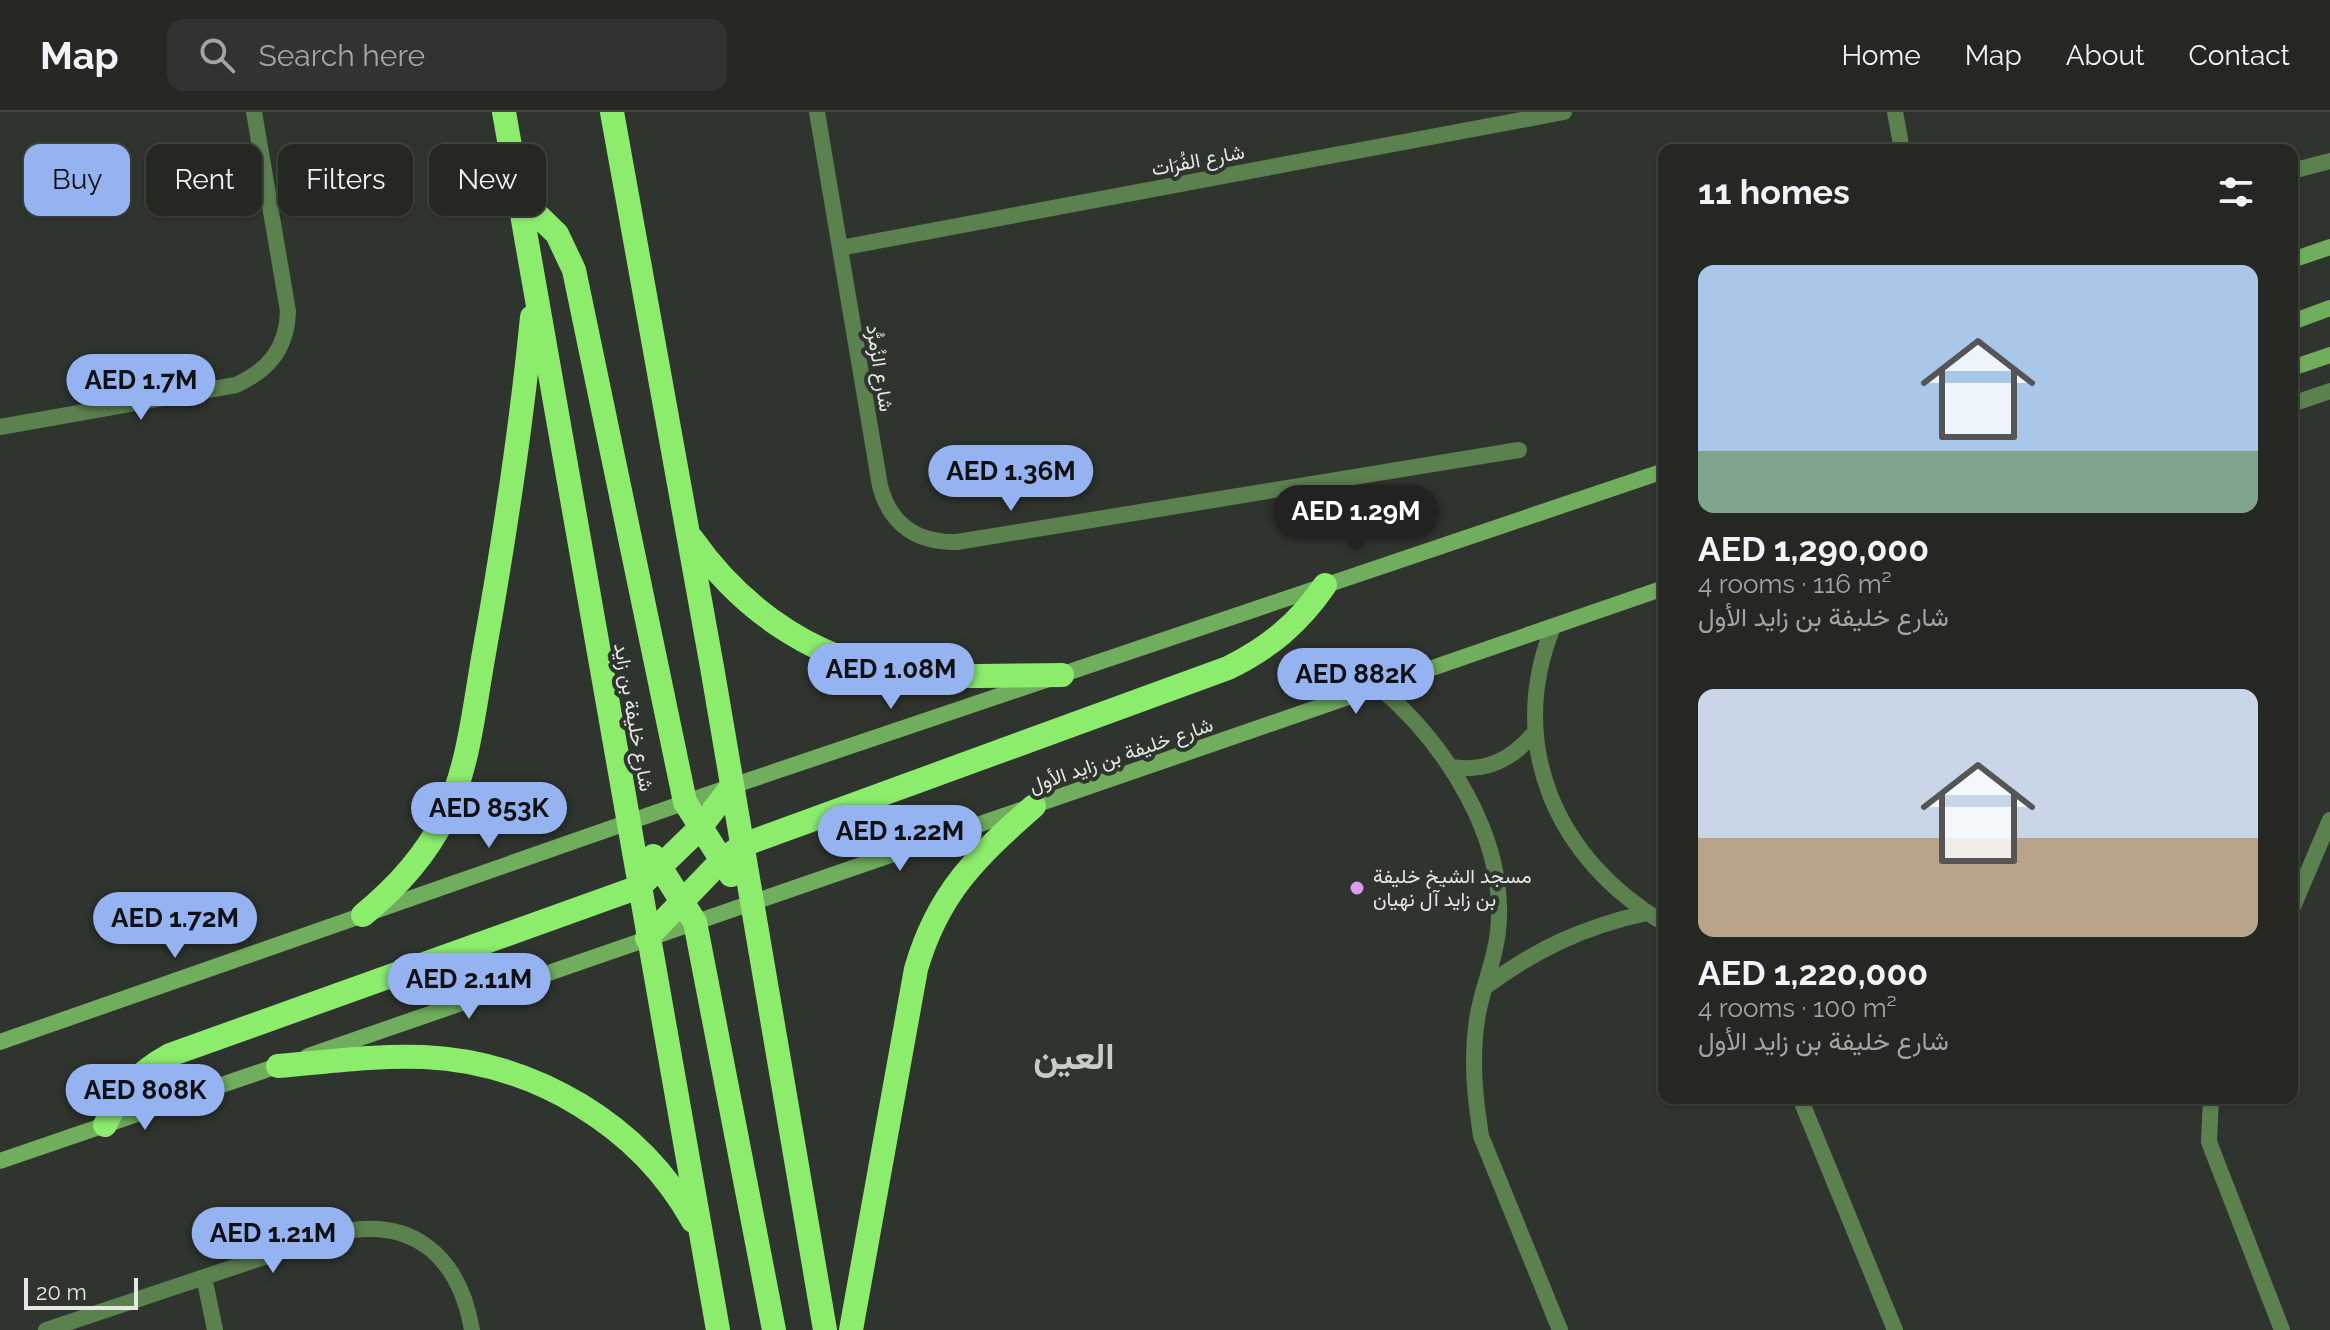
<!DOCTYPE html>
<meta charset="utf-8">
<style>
:root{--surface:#242722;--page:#30332f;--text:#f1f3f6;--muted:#a3a5a5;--line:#414440;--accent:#95b2f1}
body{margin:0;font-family:Raleway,Vazirmatn,sans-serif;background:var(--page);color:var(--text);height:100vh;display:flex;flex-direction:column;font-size:30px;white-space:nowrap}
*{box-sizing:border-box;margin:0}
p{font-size:26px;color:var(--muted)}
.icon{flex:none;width:44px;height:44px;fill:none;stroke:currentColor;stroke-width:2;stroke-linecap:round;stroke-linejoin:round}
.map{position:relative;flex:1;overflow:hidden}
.panel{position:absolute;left:1658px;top:32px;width:640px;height:960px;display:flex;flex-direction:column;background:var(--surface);border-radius:16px;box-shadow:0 2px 6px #0004,0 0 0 2px var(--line)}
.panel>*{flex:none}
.guide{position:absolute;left:24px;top:32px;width:760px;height:72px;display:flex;gap:16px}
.scale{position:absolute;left:24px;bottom:20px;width:114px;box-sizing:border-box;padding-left:8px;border:4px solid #e5e7e4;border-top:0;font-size:22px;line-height:28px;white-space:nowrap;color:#e5e7e4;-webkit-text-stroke:6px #30342e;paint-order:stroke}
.price{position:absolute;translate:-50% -68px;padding:0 18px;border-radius:28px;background:var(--accent);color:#111;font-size:26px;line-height:52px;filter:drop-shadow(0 2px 4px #0008)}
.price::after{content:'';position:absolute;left:50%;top:48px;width:24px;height:18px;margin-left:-12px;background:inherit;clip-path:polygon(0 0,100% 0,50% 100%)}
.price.on{background:#222;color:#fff}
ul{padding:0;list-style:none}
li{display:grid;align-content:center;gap:16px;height:424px;padding:0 40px}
li span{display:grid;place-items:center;height:248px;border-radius:16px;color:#555}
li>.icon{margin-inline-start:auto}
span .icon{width:144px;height:144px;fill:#fffc;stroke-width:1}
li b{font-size:34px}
h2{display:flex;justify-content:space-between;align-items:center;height:96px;padding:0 40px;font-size:34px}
.pill{padding:0 28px;border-radius:16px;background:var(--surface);box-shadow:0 2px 6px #0004,0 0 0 2px var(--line);font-size:28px;line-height:72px}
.pill.on{background:var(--accent);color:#111}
header{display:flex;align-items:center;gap:48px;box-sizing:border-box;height:112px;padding:0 40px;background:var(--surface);border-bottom:2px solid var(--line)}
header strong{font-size:38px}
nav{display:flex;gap:44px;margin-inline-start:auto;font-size:28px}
.search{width:560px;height:72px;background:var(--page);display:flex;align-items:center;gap:20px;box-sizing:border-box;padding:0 28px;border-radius:16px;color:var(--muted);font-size:30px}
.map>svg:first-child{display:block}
</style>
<header>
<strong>Map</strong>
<div class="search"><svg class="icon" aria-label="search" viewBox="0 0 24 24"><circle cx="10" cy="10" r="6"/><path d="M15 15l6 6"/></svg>Search here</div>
<nav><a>Home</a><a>Map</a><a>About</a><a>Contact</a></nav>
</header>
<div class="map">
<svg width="2330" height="1218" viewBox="0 0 2330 1218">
<rect width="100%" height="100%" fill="#30342e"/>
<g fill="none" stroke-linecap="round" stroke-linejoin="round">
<path stroke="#5b814f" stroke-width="16" d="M2292,292L2330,279
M1553,515C1505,633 1557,748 1664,811
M1379,575C1446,632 1508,727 1498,819C1495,850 1481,878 1477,908C1471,948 1475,985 1481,1024L1560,1218
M1450,655C1485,660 1511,649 1534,621
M2292,797L2330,708
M1484,876C1534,838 1585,814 1647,801
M1800,986L1895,1218
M2211,986L2209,1030L2282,1218"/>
<path stroke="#5b814f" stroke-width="16" d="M817,0L880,374C890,413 918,431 957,430L1519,338
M1895,0L1902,38
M2292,59L2330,49
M840,136L1564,0
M0,315L236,273C269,258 287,236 288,199L254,0
M204,1165L215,1218
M46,1218L333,1122C411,1102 459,1143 472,1218"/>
<path stroke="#70ad5c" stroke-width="16" d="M2292,148L2330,135
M2292,210L2330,196
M2292,256L2330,243
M0,930L732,674L1664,359
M308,944L1664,476
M0,1049L286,951"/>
<path stroke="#8ced6d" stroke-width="24" d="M504,0L718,1218
M612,0L712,555L825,1218
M520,86L557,122L574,158L685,690L731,763
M692,427C744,501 823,555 915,562C963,566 1013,563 1062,563
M653,744L695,810L774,1218
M363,803C397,775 425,745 444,706C469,656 474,596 484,541C504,429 521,318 532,205
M647,826L720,750L743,733L1228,556C1269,536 1299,511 1325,473
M278,954C326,950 376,943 424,945C534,950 640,1013 693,1109
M105,1013C119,981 139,960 170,943L639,775L699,717L732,674
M851,1218L916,857C938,781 976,745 1034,694"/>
</g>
<circle fill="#de98f2" stroke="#30342e" stroke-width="3" cx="1357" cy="776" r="8"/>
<g text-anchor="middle" stroke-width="8" stroke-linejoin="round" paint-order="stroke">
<g font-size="20" fill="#e5e7e4" stroke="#30342e">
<text transform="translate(1198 48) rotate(-11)" y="7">شارع الفُرَات</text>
<text transform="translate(880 256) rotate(81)" y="7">شارع الزُمرُّد</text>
<text transform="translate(634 605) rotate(80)" y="7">شارع خليفة بن زايد</text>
<text transform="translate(1121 643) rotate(-19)" y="7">شارع خليفة بن زايد الأول</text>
</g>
<g font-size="20" fill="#e5e7e4" stroke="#30342e" text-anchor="start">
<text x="1373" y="771">مسجد الشيخ خليفة<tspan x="1373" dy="23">بن زايد آل نهيان</tspan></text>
</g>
<g font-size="36" font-weight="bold" fill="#c7ccc5" stroke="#30342e">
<text x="1074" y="957">العين</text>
</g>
</g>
</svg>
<div class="scale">20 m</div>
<b class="price" style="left:141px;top:310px">AED 1.7M</b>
<b class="price" style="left:1011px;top:401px">AED 1.36M</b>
<b class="price on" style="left:1356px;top:441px">AED 1.29M</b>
<b class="price" style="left:891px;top:599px">AED 1.08M</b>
<b class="price" style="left:1356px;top:604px">AED 882K</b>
<b class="price" style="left:489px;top:738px">AED 853K</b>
<b class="price" style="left:900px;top:761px">AED 1.22M</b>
<b class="price" style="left:175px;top:848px">AED 1.72M</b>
<b class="price" style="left:469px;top:909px">AED 2.11M</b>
<b class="price" style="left:145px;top:1020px">AED 808K</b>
<b class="price" style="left:273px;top:1163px">AED 1.21M</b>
<div class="guide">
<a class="pill on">Buy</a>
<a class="pill">Rent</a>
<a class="pill">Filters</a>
<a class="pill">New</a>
</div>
<section class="panel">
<h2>11 homes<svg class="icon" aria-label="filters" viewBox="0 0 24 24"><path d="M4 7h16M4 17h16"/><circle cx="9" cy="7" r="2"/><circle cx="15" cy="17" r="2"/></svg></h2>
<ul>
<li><span style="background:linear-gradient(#a9c7e8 75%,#7fa58c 0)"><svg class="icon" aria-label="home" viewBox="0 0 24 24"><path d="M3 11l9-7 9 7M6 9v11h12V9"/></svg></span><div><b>AED 1,290,000</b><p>4 rooms · 116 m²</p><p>شارع خليفة بن زايد الأول</p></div></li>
<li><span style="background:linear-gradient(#c9d6e8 60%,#b9a48a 0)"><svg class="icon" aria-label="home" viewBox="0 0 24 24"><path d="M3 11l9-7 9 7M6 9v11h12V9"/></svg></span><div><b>AED 1,220,000</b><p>4 rooms · 100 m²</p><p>شارع خليفة بن زايد الأول</p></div></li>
</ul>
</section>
</div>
